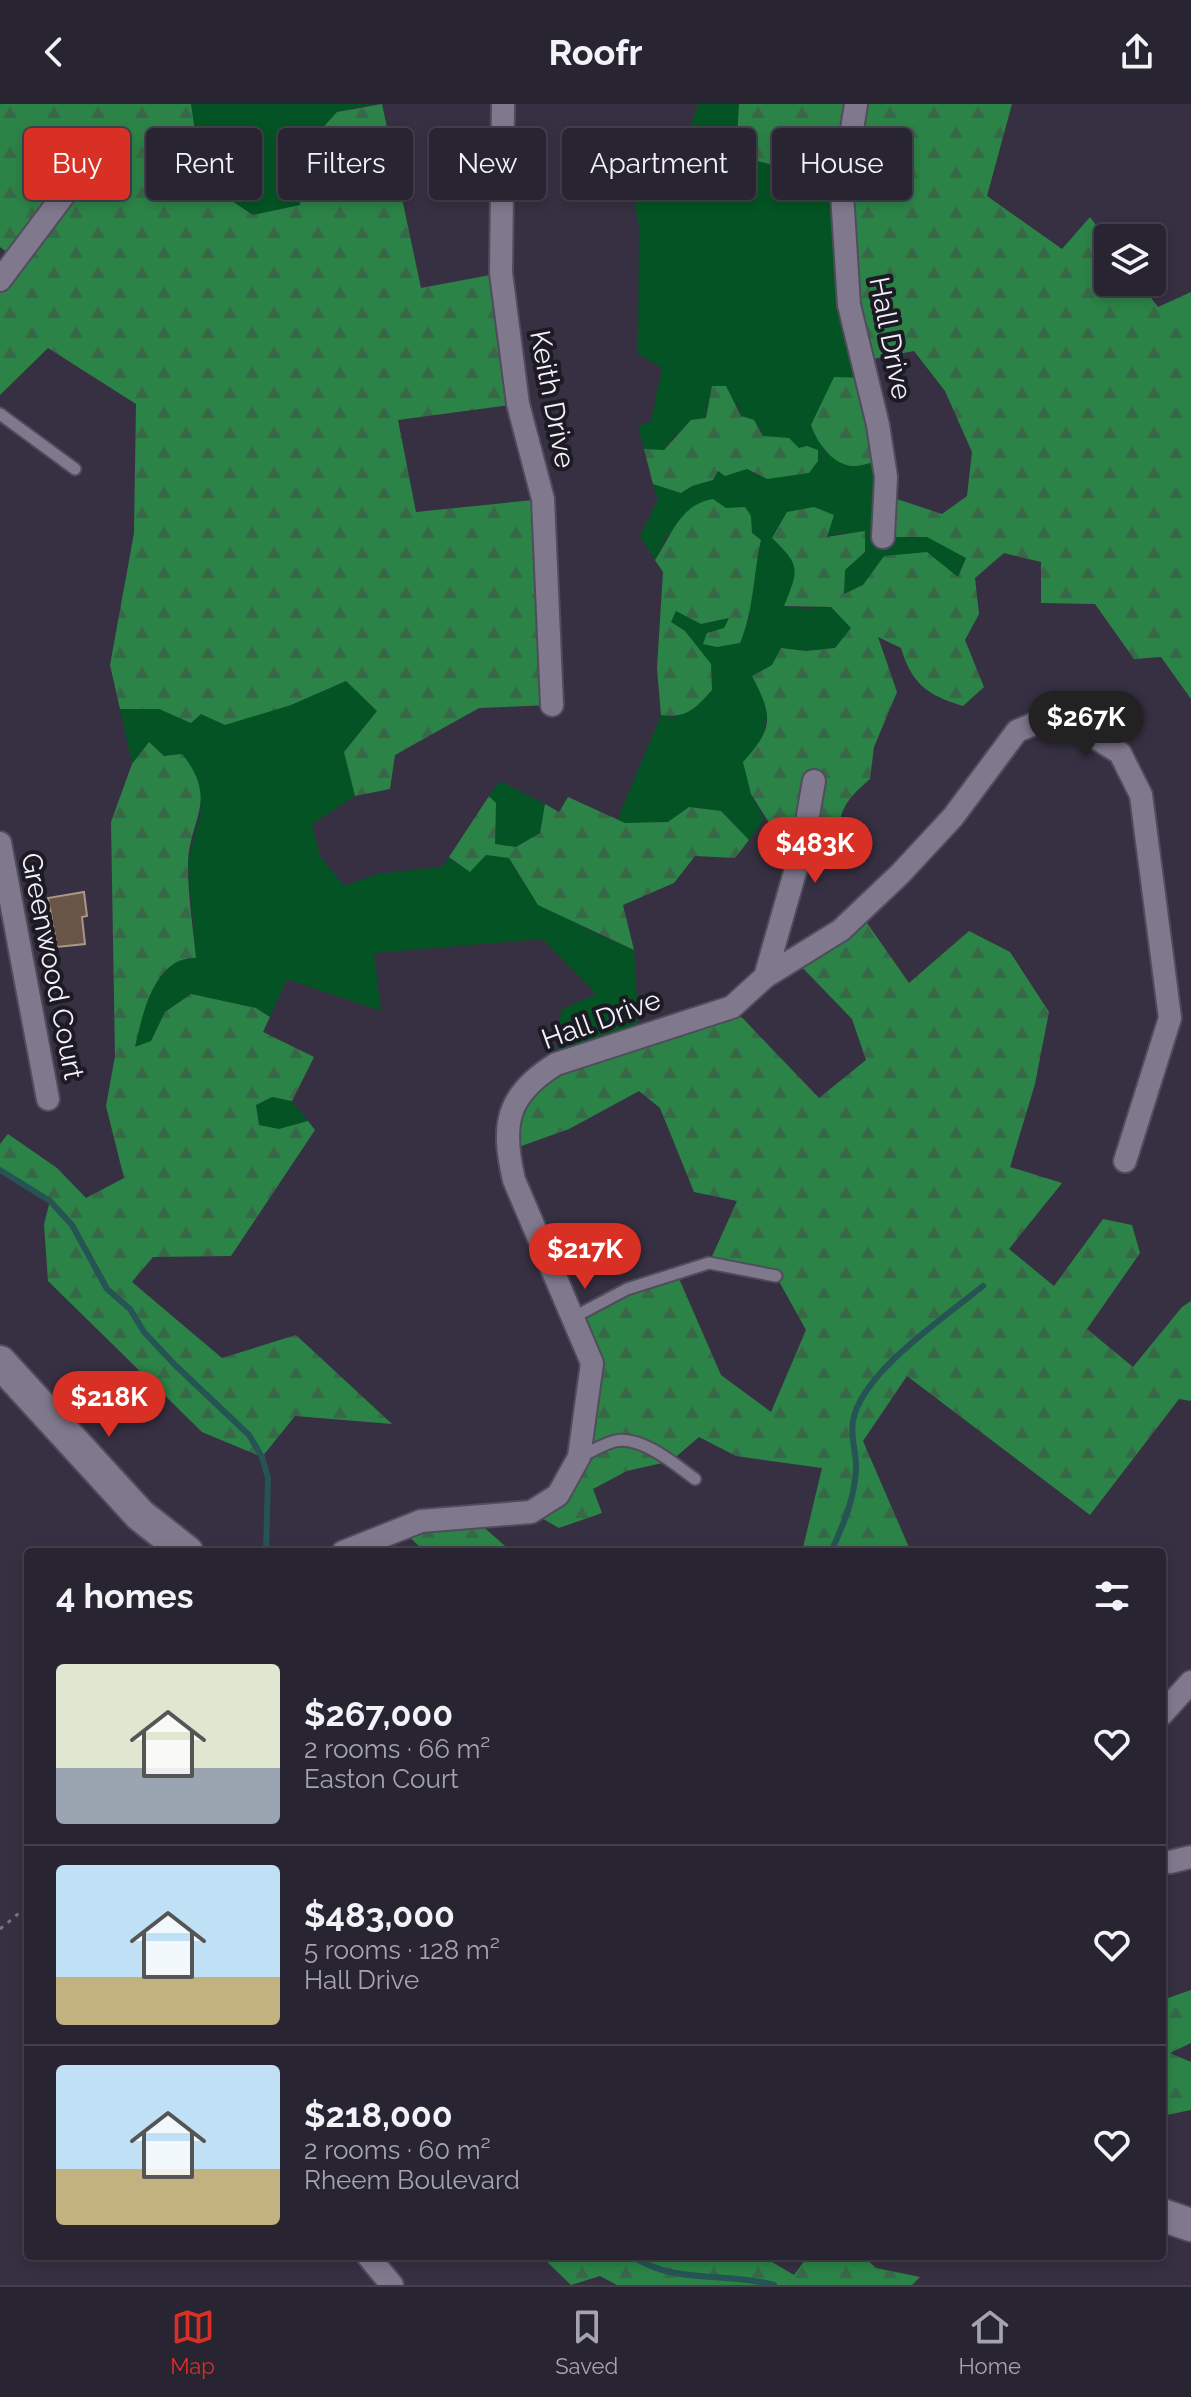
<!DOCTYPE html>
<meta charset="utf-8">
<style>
:root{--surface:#282432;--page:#34303e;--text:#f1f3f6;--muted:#a5a4ac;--line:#44414d;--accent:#d93025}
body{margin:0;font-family:Raleway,sans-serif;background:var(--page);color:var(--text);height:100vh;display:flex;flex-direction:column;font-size:30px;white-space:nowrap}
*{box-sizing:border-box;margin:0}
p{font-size:26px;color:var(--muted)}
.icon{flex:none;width:44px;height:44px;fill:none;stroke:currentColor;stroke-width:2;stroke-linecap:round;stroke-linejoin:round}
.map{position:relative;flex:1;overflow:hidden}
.side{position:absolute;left:24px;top:1444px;width:1142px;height:712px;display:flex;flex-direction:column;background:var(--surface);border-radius:8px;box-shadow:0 4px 12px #0003,0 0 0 2px var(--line)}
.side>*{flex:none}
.top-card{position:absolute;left:24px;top:24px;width:1144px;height:72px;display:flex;gap:16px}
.tools{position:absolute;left:1094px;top:120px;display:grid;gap:16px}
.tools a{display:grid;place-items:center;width:72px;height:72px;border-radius:8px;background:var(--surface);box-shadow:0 4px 12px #0003,0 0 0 2px var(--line);font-size:40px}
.price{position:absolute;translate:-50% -68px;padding:0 18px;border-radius:28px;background:var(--accent);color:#fff;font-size:26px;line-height:52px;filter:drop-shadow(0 2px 4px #0008)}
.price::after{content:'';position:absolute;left:50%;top:48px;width:24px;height:18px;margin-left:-12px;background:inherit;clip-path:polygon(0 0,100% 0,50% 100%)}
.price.active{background:#222;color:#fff}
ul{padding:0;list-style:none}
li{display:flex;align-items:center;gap:24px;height:200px;padding:0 32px}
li+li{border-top:2px solid var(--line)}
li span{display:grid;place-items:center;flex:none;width:224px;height:160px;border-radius:8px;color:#555}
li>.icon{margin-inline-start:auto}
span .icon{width:96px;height:96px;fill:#fffc;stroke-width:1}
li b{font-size:34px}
h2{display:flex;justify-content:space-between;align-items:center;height:96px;padding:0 32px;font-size:34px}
.chip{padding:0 28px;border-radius:8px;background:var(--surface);box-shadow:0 4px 12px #0003,0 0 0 2px var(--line);font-size:28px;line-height:72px}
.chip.active{background:var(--accent);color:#fff}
header{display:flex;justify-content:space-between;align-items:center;height:104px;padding:0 32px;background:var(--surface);font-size:36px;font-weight:700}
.tab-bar{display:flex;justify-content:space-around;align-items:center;height:112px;border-top:2px solid var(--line);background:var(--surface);font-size:22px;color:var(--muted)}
.tab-bar a{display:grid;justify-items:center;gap:4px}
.tab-bar .active{color:var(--accent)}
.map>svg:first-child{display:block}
</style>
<header><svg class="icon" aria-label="back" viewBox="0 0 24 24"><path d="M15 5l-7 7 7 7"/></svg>Roofr<svg class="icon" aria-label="share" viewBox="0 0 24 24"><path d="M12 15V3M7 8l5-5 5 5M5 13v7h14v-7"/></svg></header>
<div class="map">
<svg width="1191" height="2181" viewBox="0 0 1191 2181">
<defs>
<pattern id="forest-firs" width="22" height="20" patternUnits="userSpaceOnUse" patternTransform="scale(2)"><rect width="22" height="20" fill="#2c8347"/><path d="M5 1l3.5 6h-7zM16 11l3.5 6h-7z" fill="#396849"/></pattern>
</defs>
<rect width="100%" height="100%" fill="#363042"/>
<path fill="#045324" d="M191,0H372L337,8L300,101L253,111L211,83L198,47Z
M698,0H739L736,50L848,49L867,274L852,362L884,357L883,433H927L967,454L958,474L884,452L863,481L843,491L845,466L865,448L846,428L827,433L833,411L794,455L797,471L785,502L805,505L831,503L852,525L835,544L806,547L781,544L751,690L764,715L749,736L721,707L689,703L668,718L625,720L618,714L661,611L676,614L685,528L671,518L676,506L701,520L730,514L724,524L703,539L750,516C748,499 757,455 761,436L752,429L751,412L668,430L655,456L640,432L658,395L653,380L681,389L692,382L713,376L718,367L725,372L747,365L757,372L809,369C797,341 796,333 763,332L760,323L741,312L737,299H707L706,315L676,330L664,346L644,345L638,322L651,317L662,264L638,250L639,124L626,42L689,26Z
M346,577L377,607L344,648L355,692L312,720L320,752L344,782L377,770L442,763L449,753L455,759L479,760L486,751L509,754C532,802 586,826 634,846L639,931L556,960L561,906L596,890L543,835L374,849L381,907L287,875L270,913L256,904L191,890L165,908L151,937L135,944C142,911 153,854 196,854L188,758L202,703L164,652L149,639L132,660L120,605H159L191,618L201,610L291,601Z
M500,677L545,700L540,729L516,743L494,740L496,699L489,692Z
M272,993L292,997L308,1017L279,1025L259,1021L256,1001Z"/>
<path fill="url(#forest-firs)" d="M0,0H191L198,48L211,83L253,111L300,101L298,51L337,8L382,0L421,184L501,169L518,300L398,316L416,408L543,395L552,601L479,604L395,651L390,685L355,692L344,648L377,607L346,577L291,601L225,621L201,610L191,619L159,605H120L110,561L134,429L136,300L48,244L0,291V176L16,155L0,143Z
M739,0H1012L987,92L1062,145L1090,113L1108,137V178H1139L1158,203L1191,188V595L1161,553L1134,555L1095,500L1041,499V458L1004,449L975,474L979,510L965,536L984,583L963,602C927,591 912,580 901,544L878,533L897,588L874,643L870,675C842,699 838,709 838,745L818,761L803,740L778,733L751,690L743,658C774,624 773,612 752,572L772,561L781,544L806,547L835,544L851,524L831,503L784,502C799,465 801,462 772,434L787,408L814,403L834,411L827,433L865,427V448L845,466L844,490L863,481L884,452L927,448L958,473L966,454L927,433H883L885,391L942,410L967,392L972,348L945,287L914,247L863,257L847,49C804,71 780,65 736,50Z
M834,273L867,274L884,357C874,357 860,363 851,362C831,359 817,338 811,321Z
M712,282H726L741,312L754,316L763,332L789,334L799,344L807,342L818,346V357L809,369L767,375L747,365L725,372L718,367L713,376L692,382L681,389L653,380L644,345L664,346L691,316L706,314Z
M713,395L726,404L745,403L751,412L752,429L761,436C753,471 754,506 740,539L717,543L703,540L707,529L724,524L729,514L701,520L676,507L671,518L685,527L711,560L712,586C696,604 686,615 661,611L657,564L663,468L655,456C672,431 679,401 713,395Z
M149,638L164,652L182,650C220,697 188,716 188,762C188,792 193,824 196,854C154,852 142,912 135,943L151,937L165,908L191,890L256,904L270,913L263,928L314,953L292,997L272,993L256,1001L259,1021L279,1025L308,1017L315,1026L231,1152L153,1153L132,1178L222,1254L296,1231L392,1320L295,1312L262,1353L202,1328L48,1177L44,1120L50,1097L0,1068V1040L8,1030L57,1064L86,1094L124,1074L106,1002L115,952L111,718L132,660Z
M489,692L496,699L495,740L516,743L540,729L545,700L559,708L568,693L625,719L668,718L689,703L721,707L749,736L735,754L695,752L674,779L623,801L634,846L538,801L509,754L486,751L470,768L449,753Z
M860,809L909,879L969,827L1010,848L1049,908L1035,980L1010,1063L1062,1079L1009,1145L1054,1182L1103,1115L1132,1121L1140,1149L1087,1225L1133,1263L1182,1203L1191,1197V1297L1179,1295L1090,1411L907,1272L863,1337L911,1448H802L822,1364L736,1352L699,1333L671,1357L627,1367L593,1385L602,1409L559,1424L531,1408L558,1391L592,1259L572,1214L677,1170L721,1271L771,1308L806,1226L776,1172L709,1159L737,1097L694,1088L660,1004L639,987L569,1025L507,1047L532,975L732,903L819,994L866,956L852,915L794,855Z
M472,1413L512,1448H425L401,1425Z
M1191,1886V1939L1170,1949L1191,1958V2006L1162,2012V1896Z
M541,2152H762L794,2171L808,2152H863L876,2164L920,2173L912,2181H617L600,2172L571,2181Z"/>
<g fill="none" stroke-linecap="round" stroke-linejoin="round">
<path stroke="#265354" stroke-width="6" d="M0,1066L50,1097L72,1121L107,1185L130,1205L144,1228L175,1261L249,1331L262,1353L268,1374L266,1448
M831,1448C843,1421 854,1397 856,1366C857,1350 850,1333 853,1317C861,1269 946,1212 983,1182
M632,2152C675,2181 723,2167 774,2181"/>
</g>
<path fill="#685548" stroke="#ab9688" stroke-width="2" d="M84,788L87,812L82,813L85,840L57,843L48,794Z"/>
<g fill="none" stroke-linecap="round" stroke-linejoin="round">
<g stroke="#514c5b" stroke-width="15">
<path id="lane" d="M0,310L75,365
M572,1214L627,1185L709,1159L776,1172
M579,1353C591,1348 603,1340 615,1337C641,1331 676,1361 695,1375"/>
</g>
<g stroke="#514c5b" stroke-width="26">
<path id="street" d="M503,0L501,169L518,300L543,395L552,601
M856,0L842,89L849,201L878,321L886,373L883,433
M0,176L102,40
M0,739L48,995
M765,873L803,740L814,677
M343,1448L421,1417L531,1408L558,1391L579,1353L592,1259L514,1076C501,1021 506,991 556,960L732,903L765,873L841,826L900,770L953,713L1017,627L1046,615L1083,626L1120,649L1141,691L1170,914L1125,1057
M1162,1610L1191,1578
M1170,1758L1191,1753
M368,2152L392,2181"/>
</g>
<g stroke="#514c5b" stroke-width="36">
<path id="secondary" d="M0,1258L140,1411L187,1448
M1162,2111L1191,2121"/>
</g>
<path stroke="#787382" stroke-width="3" stroke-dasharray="4 6" stroke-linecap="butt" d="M0,1825L24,1805L28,1807"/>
<use href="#lane" stroke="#80798e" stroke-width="11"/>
<use href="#street" stroke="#80798e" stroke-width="22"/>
<use href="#secondary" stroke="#80798e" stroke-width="32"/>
</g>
<g text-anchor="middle" stroke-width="8" stroke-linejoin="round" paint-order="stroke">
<g font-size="28" fill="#f4f1fc" stroke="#1c1a22">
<text transform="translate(891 234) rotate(79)" y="10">Hall Drive</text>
<text transform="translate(553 295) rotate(79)" y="10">Keith Drive</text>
<text transform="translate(53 862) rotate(79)" y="10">Greenwood Court</text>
<text transform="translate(601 915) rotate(-20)" y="10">Hall Drive</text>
</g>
</g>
</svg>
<div class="tools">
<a><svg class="icon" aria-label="layers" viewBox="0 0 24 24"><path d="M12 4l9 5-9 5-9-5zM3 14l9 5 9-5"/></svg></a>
</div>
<b class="price active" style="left:1086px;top:655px">$267K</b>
<b class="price" style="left:815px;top:781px">$483K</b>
<b class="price" style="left:585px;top:1187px">$217K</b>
<b class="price" style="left:109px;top:1335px">$218K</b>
<div class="top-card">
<a class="chip active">Buy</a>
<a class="chip">Rent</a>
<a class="chip">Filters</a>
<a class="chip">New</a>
<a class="chip">Apartment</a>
<a class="chip">House</a>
</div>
<section class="side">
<h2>4 homes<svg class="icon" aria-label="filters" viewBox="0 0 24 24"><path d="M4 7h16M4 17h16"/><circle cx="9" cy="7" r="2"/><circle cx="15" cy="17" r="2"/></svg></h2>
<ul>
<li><span style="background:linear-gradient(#dfe7d0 65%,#9aa5b1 0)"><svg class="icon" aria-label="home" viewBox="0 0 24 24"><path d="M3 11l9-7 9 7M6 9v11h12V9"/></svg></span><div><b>$267,000</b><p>2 rooms · 66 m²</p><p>Easton Court</p></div><svg class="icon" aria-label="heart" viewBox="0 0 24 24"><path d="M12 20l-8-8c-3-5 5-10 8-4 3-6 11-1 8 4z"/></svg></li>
<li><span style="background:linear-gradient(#bfe0f5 70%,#c2b280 0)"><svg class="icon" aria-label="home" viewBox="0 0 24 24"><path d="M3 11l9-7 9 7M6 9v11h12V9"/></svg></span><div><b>$483,000</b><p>5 rooms · 128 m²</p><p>Hall Drive</p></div><svg class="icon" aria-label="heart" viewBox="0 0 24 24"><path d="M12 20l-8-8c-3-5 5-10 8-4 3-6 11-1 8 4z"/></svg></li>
<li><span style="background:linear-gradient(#bfe0f5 65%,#c2b280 0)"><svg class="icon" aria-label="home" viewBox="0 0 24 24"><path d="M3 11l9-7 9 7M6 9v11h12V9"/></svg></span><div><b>$218,000</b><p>2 rooms · 60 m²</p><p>Rheem Boulevard</p></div><svg class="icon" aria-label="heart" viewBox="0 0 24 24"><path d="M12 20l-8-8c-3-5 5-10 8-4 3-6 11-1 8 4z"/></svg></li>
</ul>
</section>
</div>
<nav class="tab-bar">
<a class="active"><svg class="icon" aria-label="map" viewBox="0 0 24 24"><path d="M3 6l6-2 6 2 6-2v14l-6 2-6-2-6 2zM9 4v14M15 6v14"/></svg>Map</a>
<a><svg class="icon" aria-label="saved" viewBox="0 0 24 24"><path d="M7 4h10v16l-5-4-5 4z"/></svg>Saved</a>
<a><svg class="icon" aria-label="home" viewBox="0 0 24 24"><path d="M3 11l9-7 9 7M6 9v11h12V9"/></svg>Home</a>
</nav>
